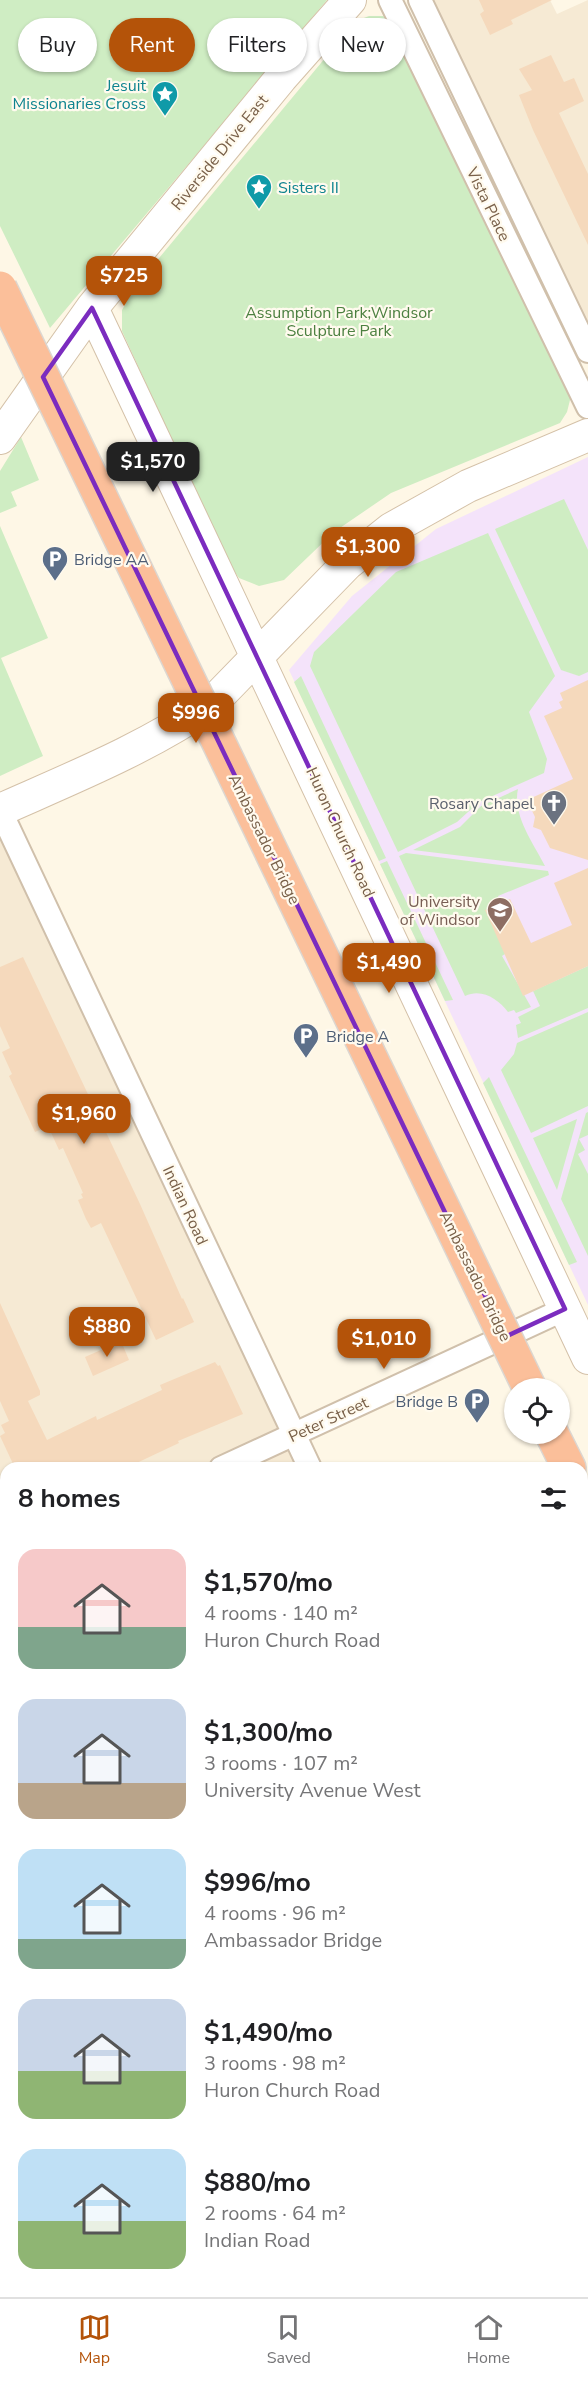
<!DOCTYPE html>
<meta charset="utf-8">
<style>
:root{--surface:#fff;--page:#f2f2f2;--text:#202124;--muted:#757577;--line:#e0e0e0;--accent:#b45309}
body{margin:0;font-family:"Nunito Sans",sans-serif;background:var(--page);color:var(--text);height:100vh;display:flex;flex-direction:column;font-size:22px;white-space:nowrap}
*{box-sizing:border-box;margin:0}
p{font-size:20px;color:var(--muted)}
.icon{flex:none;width:33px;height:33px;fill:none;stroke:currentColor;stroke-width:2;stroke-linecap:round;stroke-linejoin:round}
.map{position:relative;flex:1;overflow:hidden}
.panel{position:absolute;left:0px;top:1462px;width:588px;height:836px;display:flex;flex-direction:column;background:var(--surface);border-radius:18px 18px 0 0;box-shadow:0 2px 4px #0004}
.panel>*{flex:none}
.banner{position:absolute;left:18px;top:18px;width:552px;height:54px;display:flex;gap:12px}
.fabs{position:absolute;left:504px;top:1378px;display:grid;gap:12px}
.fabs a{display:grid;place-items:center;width:66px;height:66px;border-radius:50%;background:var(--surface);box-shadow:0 2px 4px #0004;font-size:30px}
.price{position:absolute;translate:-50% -51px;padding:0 14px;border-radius:12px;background:var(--accent);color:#fff;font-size:20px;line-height:39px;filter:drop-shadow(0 2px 3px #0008)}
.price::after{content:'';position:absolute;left:50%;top:36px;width:18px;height:14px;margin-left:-9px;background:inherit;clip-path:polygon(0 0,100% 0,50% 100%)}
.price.active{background:#222;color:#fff}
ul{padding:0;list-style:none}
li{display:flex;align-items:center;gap:18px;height:150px;padding:0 18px}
li span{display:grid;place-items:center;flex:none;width:168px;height:120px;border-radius:18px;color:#555}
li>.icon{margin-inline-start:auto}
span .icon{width:72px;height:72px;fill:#fffc;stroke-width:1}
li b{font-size:26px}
h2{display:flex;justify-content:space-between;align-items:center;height:72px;padding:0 18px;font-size:26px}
.tag{padding:0 21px;border-radius:27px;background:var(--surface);box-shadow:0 2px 4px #0004;font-size:21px;line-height:54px}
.tag.active{background:var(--accent);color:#fff}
.dock{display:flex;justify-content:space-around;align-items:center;height:84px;border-top:2px solid var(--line);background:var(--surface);font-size:16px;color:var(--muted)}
.dock a{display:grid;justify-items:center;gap:3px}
.dock .active{color:var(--accent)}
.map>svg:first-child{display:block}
</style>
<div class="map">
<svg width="588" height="2297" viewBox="0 0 588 2297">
<rect width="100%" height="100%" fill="#fef7e6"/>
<path fill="#f6ead4" d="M423,0H550L557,14L588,0V344Z
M19,822L323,1468H6V2292H582V2014L588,2027V2297H0V830Z"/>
<path fill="#f4e3fa" d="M588,457V1305L289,670L352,596L436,529Z
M0,2170L6,2172V2292H243L242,2297H0Z"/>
<path fill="#cfedc3" d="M0,0H327L50,328L0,226Z
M369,16H383L395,25L571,396L567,412L560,423L391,493L334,532L284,580L259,586L239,578L228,563L122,331V310L135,287L350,28L356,21Z
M21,437L39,480L11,492L17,506L0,513V471Z
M564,499L588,550V672L579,676L561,670L495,529Z
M0,526L48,638L1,658L43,756L0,776Z
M488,533L555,676L529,712L547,759L544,773L479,802L457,822L398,852L310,666L314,652L396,572Z
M301,676L386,858L379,861L294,682Z
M518,789C512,815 534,844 545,866L413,850L460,827L481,806Z
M406,853L548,871L549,875L498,896L501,903L505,954L502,956L531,1007L516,1013L514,1010L508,1012C498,999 482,988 465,996L399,856Z
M387,861L453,1000L445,1001L380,864Z
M588,966V1008L518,1038L516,1025L521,1023L518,1017L540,1006L533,991Z
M588,1012V1106L531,1133L501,1070L514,1054L517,1043Z
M489,1077L577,1262L569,1265L483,1083Z
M588,1112V1135L579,1139L585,1150L578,1154L588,1174V1256L561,1199L586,1113Z
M577,1119L557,1190L533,1138Z"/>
<path fill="#f5d9bc" d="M479,0H552L511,20L513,24L490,35L480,14L484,11Z
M551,55L564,82L574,78L584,101L559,113L588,174V245L533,130L519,95L532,90L519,69Z
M588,680V860L550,848L541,830L533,827L535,817L527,800L573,779L544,716L562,708L559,702L563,700L560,693Z
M588,868V966L523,996L485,910L510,899L531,943L572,925L554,883Z
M23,957L140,1204L182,1299L183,1298L194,1322L156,1340L101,1223L91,1228L86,1219L78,1200L83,1198L81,1194L83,1193L63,1148L59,1150L48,1126L35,1132L9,1076L12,1074L2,1052L10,1048L0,1026V967Z
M0,1303L40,1391V1395L28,1401L47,1440L96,1416L97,1420L162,1390L160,1385L215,1362L218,1366L220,1365L243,1414L178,1441L179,1443L126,1468H15L0,1436L5,1433L1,1425L9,1421L0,1401Z
M121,1341L129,1360L93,1376L85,1357Z"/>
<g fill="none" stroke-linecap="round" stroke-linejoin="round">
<g stroke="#d0c0ab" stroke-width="26">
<path id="street" d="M390,0L588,407
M420,0L588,351
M0,810L310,1468
M221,1468L565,1309
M0,1501L6,1514
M0,1555L6,1568
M0,1675L6,1662
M582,2048L588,2061
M0,2153L6,2156
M300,2292L311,2297
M365,2292L367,2297
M262,2297L264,2292"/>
</g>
<g stroke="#d4c1a8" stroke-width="34">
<path id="secondary" d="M92,308L588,1358
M0,438L92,308L281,78L350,0
M0,810C72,778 147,748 212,703L347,564L391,529L468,486L588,435"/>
</g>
<g stroke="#dcd6d0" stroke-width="36">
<path id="highway" d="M552,1434L569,1468
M582,1496L588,1509"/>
</g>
<use href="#street" stroke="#fff" stroke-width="22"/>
<use href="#secondary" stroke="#fff" stroke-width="32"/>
<use href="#highway" stroke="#fbbf9a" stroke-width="33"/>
<g stroke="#dcd6d0" stroke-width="36" stroke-linecap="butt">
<path id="highway-bridge" d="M0,288L530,1389"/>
</g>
<use href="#highway-bridge" stroke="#fbbf9a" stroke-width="33"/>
</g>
<path fill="none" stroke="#7b2cbf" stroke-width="4.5" stroke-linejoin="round" d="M92,308L565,1309L505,1337L43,377Z"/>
<defs>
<g id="sight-pin" transform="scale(1.35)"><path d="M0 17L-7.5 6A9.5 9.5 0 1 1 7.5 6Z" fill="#0f9aa8" stroke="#fffaee"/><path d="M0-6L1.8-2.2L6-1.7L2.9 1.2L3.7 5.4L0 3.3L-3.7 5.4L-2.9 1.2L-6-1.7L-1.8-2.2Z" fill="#fff"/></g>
<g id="parking-pin" transform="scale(1.35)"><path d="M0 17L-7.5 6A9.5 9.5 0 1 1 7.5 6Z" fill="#5c6f8a" stroke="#fffaee"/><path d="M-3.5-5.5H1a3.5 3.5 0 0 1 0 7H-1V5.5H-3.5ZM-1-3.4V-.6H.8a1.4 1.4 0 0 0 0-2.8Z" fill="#fff"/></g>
<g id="church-pin" transform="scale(1.35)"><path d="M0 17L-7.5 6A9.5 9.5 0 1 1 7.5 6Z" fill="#6b7280" stroke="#fffaee"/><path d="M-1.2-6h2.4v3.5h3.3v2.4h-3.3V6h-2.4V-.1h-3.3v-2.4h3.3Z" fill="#fff"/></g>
<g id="university-pin" transform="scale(1.35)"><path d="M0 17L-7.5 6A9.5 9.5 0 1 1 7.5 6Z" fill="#8d6e63" stroke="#fffaee"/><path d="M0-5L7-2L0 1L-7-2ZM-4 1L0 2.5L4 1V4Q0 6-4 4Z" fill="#fff"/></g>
</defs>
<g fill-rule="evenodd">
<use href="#sight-pin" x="165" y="94"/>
<use href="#sight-pin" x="259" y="187"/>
<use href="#parking-pin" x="55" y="559"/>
<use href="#church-pin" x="554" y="803"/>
<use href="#university-pin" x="500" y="910"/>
<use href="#parking-pin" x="306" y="1036"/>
<use href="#parking-pin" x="477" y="1401"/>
</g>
<g text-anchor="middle" stroke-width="4.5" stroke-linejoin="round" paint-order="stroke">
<g font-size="16" fill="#0d838f" stroke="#fffaee" text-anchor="end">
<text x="146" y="91">Jesuit<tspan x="146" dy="18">Missionaries Cross</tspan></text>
<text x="278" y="193" text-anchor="start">Sisters II</text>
</g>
<g font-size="16" fill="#796049" stroke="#fffaee">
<text transform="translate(219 152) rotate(-51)" y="6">Riverside Drive East</text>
<text transform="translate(489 204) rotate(64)" y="6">Vista Place</text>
<text transform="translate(341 832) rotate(65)" y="6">Huron Church Road</text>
<text transform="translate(265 839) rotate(64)" y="6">Ambassador Bridge</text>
<text transform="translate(186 1205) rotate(65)" y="6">Indian Road</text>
<text transform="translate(476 1276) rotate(64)" y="6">Ambassador Bridge</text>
<text transform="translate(328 1419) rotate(-25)" y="6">Peter Street</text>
</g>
<g font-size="16" fill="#4c8040" stroke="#fffaee">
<text x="339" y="318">Assumption Park;Windsor<tspan x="339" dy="18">Sculpture Park</tspan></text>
</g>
<g font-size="16" fill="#4e5e75" stroke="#fffaee" text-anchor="start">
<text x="74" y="565">Bridge AA</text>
<text x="326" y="1042">Bridge A</text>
<text x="458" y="1407" text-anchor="end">Bridge B</text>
</g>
<g font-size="16" fill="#5b616d" stroke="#fffaee" text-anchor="end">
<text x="534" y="809">Rosary Chapel</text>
</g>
<g font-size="16" fill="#785e54" stroke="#fffaee" text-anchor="end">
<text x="480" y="907">University<tspan x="480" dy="18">of Windsor</tspan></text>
</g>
</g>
</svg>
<div class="fabs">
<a><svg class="icon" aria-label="locate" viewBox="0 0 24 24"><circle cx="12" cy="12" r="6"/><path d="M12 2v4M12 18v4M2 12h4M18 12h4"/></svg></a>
</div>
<b class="price" style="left:124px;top:307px">$725</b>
<b class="price active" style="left:153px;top:493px">$1,570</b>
<b class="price" style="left:368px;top:578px">$1,300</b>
<b class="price" style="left:196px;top:744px">$996</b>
<b class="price" style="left:389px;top:994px">$1,490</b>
<b class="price" style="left:84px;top:1145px">$1,960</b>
<b class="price" style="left:107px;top:1358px">$880</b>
<b class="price" style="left:384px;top:1370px">$1,010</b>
<div class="banner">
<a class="tag">Buy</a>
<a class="tag active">Rent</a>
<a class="tag">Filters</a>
<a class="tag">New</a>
</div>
<section class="panel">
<h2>8 homes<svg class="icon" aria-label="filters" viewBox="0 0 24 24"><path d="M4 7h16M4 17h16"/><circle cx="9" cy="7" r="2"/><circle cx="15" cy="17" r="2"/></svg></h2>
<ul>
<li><span style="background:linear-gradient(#f6c9c9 65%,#7fa58c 0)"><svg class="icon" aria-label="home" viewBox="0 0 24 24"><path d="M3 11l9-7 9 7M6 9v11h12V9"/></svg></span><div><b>$1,570/mo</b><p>4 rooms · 140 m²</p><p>Huron Church Road</p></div></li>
<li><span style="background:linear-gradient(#c9d6e8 70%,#b9a48a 0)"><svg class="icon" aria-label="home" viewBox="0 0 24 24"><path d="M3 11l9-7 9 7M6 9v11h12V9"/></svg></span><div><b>$1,300/mo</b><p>3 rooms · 107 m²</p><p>University Avenue West</p></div></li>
<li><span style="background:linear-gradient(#bfe0f5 75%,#7fa58c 0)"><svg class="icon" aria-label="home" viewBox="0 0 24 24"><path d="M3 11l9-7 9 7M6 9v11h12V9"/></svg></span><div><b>$996/mo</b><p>4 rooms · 96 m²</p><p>Ambassador Bridge</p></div></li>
<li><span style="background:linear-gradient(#c9d6e8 60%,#8fb573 0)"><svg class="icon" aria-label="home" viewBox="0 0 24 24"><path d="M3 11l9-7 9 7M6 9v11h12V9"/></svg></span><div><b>$1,490/mo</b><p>3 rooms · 98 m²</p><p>Huron Church Road</p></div></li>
<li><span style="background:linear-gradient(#bfe0f5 60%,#8fb573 0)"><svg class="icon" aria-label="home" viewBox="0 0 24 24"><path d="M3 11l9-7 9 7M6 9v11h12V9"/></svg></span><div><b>$880/mo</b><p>2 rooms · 64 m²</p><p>Indian Road</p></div></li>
</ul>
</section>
</div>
<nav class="dock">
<a class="active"><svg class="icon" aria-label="map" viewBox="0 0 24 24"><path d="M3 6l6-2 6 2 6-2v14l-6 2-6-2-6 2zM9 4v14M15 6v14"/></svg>Map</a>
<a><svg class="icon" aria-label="saved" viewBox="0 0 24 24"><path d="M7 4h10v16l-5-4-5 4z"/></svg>Saved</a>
<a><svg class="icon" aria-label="home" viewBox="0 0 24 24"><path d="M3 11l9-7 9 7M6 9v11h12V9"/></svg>Home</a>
</nav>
